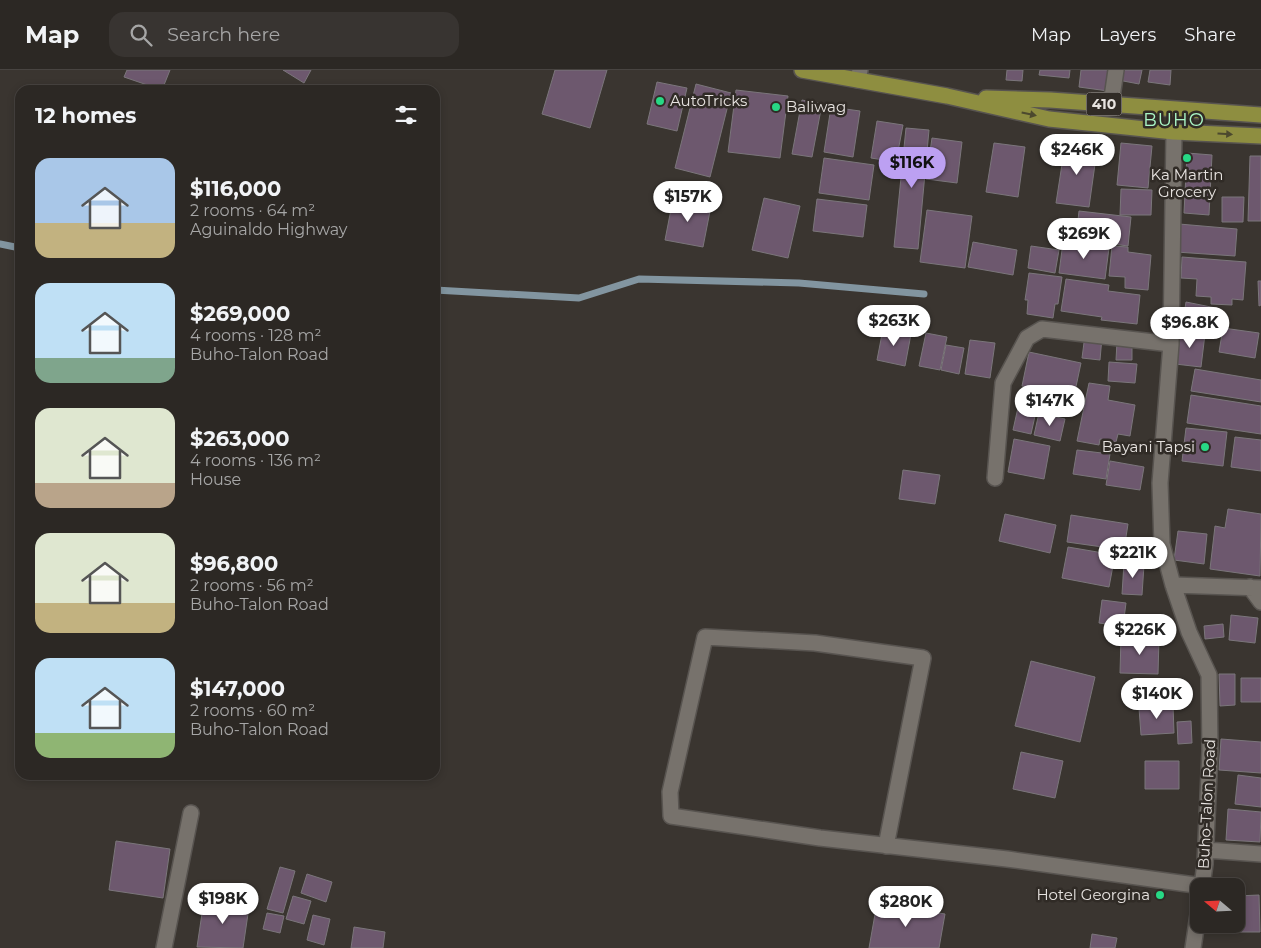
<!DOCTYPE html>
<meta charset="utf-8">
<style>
:root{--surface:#2c2824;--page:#383431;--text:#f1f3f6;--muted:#a6a6a6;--line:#484441;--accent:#bca0f2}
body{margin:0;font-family:Montserrat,sans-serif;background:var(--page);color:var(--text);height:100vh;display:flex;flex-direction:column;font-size:19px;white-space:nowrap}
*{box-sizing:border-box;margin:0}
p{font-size:16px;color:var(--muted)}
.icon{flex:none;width:28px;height:28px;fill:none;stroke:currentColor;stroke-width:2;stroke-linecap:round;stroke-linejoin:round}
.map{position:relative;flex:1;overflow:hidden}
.details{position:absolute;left:15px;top:15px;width:425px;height:695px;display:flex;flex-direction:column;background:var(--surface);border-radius:15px;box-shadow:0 2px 8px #0003,0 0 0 1px var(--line)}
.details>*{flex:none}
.needle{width:32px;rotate:289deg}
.tools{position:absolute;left:1190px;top:808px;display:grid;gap:10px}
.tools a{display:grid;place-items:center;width:55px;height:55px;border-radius:10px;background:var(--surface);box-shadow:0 2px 8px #0003,0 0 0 1px var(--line);font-size:25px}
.price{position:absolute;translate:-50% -42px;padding:0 11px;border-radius:18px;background:#fff;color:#222;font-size:16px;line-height:32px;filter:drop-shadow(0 1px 2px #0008)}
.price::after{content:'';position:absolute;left:50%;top:30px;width:15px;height:11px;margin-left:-8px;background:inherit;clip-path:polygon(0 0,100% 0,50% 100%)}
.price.on{background:var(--accent);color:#111}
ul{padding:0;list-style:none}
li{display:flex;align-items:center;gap:15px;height:125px;padding:0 20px}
li span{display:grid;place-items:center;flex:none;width:140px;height:100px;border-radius:15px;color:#555}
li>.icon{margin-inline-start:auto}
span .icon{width:60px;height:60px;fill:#fffc;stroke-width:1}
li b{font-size:21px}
h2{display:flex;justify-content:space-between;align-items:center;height:60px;padding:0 20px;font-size:21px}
header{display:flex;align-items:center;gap:30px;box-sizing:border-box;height:70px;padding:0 25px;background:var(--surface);border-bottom:1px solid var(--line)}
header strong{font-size:24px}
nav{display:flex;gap:28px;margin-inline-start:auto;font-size:18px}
.search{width:350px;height:45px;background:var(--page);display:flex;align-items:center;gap:12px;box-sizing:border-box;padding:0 18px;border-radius:15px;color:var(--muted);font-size:19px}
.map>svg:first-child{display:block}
</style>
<header>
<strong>Map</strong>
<div class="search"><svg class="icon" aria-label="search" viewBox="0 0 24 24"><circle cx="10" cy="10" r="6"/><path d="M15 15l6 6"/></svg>Search here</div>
<nav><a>Map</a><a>Layers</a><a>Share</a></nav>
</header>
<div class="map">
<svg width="1261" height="878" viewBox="0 0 1261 878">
<rect width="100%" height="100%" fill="#3a3530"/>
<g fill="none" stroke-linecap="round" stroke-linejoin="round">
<path stroke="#8295a0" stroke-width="7" d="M0,174L20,178
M435,220L579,228L639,209L799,213L924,224"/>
</g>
<path fill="#6d586e" stroke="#7b767b" d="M127,0H170L162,20L124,7Z
M283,0H311L304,13Z
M555,0H607L590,58L542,44Z
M1007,0H1023L1022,11L1006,10Z
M1040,0H1070L1069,8L1039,5Z
M1081,0H1110L1108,21L1079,17Z
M1121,0H1142L1139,14L1118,10Z
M1150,0H1171L1170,15L1148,12Z
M657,12L687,18L677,61L647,54Z
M696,14L731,23L710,107L675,98Z
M736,20L788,26L780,88L728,82Z
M802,30L822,34L812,87L792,84Z
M831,37L860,41L853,87L824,82Z
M877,51L903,55L896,92L871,88Z
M906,58L929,60L918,179L894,177Z
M932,68L962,72L957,113L926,109Z
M994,73L1025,77L1018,127L986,122Z
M1121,73L1152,76L1148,118L1117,115Z
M1065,75L1097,80L1089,137L1056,133Z
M1187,83L1212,85L1209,145L1184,143Z
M1250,86H1261V151H1248Z
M824,88L874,95L869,130L819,123Z
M1121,119L1152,120L1151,145H1120Z
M1222,127H1244L1243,152H1222Z
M764,128L800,136L788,188L752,180Z
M673,129L711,136L703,177L665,170Z
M817,129L867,135L863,167L813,161Z
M927,140L972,146L965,198L920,192Z
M1079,141L1131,147L1128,176L1076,169Z
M1179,154L1237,159L1235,186L1176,182Z
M973,172L1017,180L1013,205L968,197Z
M1063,172L1109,178L1105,209L1059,203Z
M1031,176L1059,180L1055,203L1028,198Z
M1112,176L1128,177V182L1151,185L1148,220L1125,218V207L1109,206Z
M1182,187L1246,192L1243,230L1232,229V235L1211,234V227L1196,226L1197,209L1181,208Z
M1029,203L1062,207L1058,234H1055L1053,248L1027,244L1028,230H1025Z
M1066,209L1109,215L1108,221L1140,225L1137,254L1101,250L1102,247L1061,241Z
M1258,211H1261V235L1259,236Z
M1186,232L1216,238L1213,256L1183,251Z
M1223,258L1259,263L1255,288L1219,282Z
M883,259L911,264L905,296L877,290Z
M1180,261L1205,264L1201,297L1175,294Z
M926,263L947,267L940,300L919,296Z
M1085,265L1102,267L1100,290L1082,288Z
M970,270L995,273L990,308L965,304Z
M1117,272H1132V290H1116Z
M946,275L964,278L959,304L941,300Z
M1029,282L1081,293L1074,326L1022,316Z
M1109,292L1137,294L1135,313L1108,311Z
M1195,299L1261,310V332L1191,321Z
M1089,313L1110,316L1108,330L1135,335L1130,366L1118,364L1116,372L1100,369L1099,375L1077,371Z
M1191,325L1261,336V364L1187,353Z
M1019,333L1037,337L1031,364L1013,360Z
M1039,343L1065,349L1060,371L1034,365Z
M1186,358L1227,362L1223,396L1182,391Z
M1235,367L1261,370V401L1231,397Z
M1014,369L1050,376L1044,409L1008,402Z
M1077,380L1110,384L1106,409L1073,404Z
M1110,391L1144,397L1140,420L1106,415Z
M903,400L940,405L935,434L899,429Z
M1228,439L1261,444L1260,506L1210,499L1215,456L1225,458Z
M1005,444L1056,455L1050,483L999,471Z
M1071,445L1128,454L1124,480L1067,472Z
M1178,461L1207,464L1204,494L1174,490Z
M1068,477L1115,485L1109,517L1062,508Z
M1124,493L1144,495L1142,525L1122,524Z
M1102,530L1126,533L1123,556L1099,553Z
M1231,545L1258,548L1255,573L1229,570Z
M1223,554L1224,567L1205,569L1204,556Z
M1121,568L1159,569L1158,604L1120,603Z
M1031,591L1095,607L1080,672L1015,656Z
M1219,604H1235V635L1220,636Z
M1241,608H1261V632H1241Z
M1173,635L1174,663L1141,665L1139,638Z
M1191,651L1192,673L1178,674L1177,652Z
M1221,669L1261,672V703L1219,700Z
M1021,682L1063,691L1055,728L1013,719Z
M1145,691H1179V719H1145Z
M1238,705L1261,708V737L1235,734Z
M1228,739L1261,742L1260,772L1226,770Z
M116,771L170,779L163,828L109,820Z
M280,797L295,801L283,843L267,839Z
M307,804L332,812L326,832L301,823Z
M1259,825L1260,862H1229V854H1236V826Z
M293,826L311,831L304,854L286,849Z
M204,830L249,837L243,878L197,877Z
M877,833L945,844L939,878H869Z
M267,843L284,846L280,863L263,859Z
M313,845L330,849L324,875L307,870Z
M354,857L385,862L383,878H351Z
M1092,864L1117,868L1115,878H1090Z"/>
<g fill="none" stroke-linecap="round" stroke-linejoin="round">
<g stroke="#585450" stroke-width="18">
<path id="minor" d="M858,10L860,0
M1111,34L1116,0
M1174,62L1171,274L1160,413L1162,474L1173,515L1189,562L1209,605L1210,681L1205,794L1202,816
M995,408L1003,313L1027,268L1042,259L1171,274
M1173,515L1261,518
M1250,517L1261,532
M886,776L923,588L815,573L705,567L670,722L671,746L820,768L1007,789L1202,816
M1206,780L1261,784
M164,878L191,743
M1193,878L1199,838"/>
</g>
<g stroke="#585450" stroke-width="18">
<path id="major" d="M802,0L947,26L1049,49L1174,62L1261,66
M986,28L1050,30L1261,45"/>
</g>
<use href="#minor" stroke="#77726c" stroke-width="15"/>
<use href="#major" stroke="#8e8e40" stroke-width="15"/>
</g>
<defs><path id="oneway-solid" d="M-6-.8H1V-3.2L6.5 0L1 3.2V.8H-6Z" transform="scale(1.25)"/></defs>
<g fill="#4c492e">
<use href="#oneway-solid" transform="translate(1029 44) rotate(12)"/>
<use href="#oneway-solid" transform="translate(1225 64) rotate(3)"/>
</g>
<g fill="#27d885" stroke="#302b26" stroke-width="2">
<circle cx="660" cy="31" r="5"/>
<circle cx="776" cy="37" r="5"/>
<circle cx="1187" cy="88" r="5"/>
<circle cx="1205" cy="377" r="5"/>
<circle cx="1160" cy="825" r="5"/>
</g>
<g text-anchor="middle" stroke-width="5" stroke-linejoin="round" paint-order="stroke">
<rect fill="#302b26" stroke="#b0aca8" stroke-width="1" x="1086.5" y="22.5" width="35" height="23" rx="4"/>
<g font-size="14" font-weight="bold" fill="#e7e3e0">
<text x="1104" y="39">410</text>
</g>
<g font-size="15" fill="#e7e3e0" stroke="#302b26" text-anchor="start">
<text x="670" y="36">AutoTricks</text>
<text x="786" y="42">Baliwag</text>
<text x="1187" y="110" text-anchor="middle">Ka Martin<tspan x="1187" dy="17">Grocery</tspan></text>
<text x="1195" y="382" text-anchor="end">Bayani Tapsi</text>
<text x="1150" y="830" text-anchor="end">Hotel Georgina</text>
</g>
<g font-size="15" fill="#e7e3e0" stroke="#302b26">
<text transform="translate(1207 734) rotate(-87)" y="5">Buho-Talon Road</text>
</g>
<g font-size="18" letter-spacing="1" fill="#aaf6c6" stroke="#302b26">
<text x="1174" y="56">BUHO</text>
</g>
</g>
</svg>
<div class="tools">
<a><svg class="needle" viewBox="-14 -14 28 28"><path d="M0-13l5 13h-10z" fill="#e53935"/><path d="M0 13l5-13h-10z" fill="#a6a6a6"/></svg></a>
</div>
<b class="price" style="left:1077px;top:106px">$246K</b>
<b class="price on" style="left:912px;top:119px">$116K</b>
<b class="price" style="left:688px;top:153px">$157K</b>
<b class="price" style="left:1084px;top:190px">$269K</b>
<b class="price" style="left:894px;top:277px">$263K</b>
<b class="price" style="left:1190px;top:279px">$96.8K</b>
<b class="price" style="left:1050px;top:357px">$147K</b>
<b class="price" style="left:1133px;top:509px">$221K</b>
<b class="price" style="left:1140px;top:586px">$226K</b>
<b class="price" style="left:1157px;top:650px">$140K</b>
<b class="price" style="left:223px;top:855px">$198K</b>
<b class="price" style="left:906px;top:858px">$280K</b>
<section class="details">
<h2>12 homes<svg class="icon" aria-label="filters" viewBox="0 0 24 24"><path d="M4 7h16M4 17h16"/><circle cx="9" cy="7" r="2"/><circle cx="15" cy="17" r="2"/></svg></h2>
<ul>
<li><span style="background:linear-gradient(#a9c7e8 65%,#c2b280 0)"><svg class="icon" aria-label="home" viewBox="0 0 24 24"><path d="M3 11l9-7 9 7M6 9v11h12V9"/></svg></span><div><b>$116,000</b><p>2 rooms · 64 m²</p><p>Aguinaldo Highway</p></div></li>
<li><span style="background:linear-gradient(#bfe0f5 75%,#7fa58c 0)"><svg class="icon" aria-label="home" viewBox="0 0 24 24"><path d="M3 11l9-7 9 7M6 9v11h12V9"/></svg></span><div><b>$269,000</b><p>4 rooms · 128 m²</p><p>Buho-Talon Road</p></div></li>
<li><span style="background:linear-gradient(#dfe7d0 75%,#b9a48a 0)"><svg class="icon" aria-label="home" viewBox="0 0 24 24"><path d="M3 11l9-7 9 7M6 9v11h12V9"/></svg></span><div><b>$263,000</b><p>4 rooms · 136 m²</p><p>House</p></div></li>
<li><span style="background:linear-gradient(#dfe7d0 70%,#c2b280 0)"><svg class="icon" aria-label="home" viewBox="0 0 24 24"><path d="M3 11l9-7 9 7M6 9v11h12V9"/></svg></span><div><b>$96,800</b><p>2 rooms · 56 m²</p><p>Buho-Talon Road</p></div></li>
<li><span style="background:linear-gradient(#bfe0f5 75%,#8fb573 0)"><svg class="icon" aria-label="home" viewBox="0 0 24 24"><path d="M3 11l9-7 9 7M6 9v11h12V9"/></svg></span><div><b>$147,000</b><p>2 rooms · 60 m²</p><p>Buho-Talon Road</p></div></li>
</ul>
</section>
</div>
